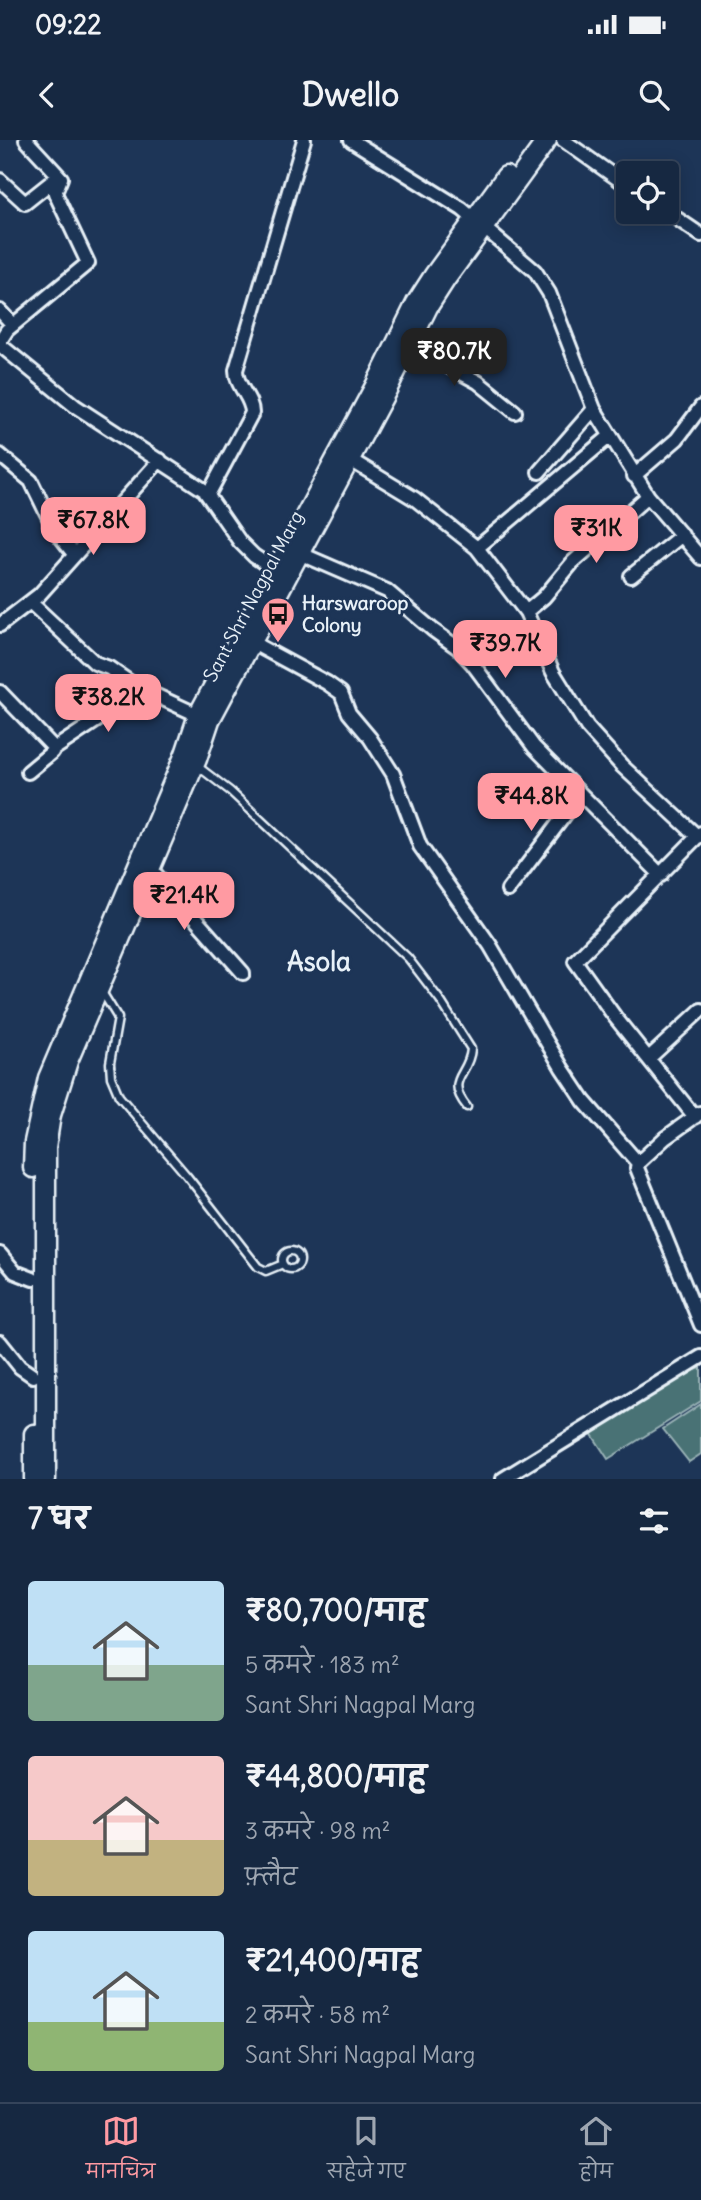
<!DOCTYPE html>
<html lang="hi">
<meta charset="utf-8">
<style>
:root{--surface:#162841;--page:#23344c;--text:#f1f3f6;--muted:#9ea6b1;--line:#35445a;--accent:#ff9aa2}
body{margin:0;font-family:Delius,"Playpen Sans Deva",sans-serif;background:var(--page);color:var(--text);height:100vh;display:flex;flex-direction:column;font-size:26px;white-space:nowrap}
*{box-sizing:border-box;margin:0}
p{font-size:23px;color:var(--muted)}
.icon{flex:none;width:38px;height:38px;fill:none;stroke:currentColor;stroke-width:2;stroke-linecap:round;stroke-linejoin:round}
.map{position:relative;height:1339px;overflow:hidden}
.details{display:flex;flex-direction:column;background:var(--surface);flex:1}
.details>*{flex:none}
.controls{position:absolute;left:616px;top:21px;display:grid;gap:14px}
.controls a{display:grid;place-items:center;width:63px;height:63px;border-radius:7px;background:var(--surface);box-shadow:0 4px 18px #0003,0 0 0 2px var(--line);font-size:35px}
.price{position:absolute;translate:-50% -60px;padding:0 16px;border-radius:14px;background:var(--accent);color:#111;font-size:23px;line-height:46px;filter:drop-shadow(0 2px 4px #0008)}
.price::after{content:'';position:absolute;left:50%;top:42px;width:21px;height:16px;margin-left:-10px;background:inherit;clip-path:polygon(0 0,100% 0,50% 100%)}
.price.active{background:#222;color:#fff}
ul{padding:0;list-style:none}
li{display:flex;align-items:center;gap:21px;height:175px;padding:0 28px}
li span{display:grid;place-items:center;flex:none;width:196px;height:140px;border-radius:7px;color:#555}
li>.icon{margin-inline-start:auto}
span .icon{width:84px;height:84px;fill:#fffc;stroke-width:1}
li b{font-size:30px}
h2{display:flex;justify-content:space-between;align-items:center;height:84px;padding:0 28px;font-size:30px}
.status{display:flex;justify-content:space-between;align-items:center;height:49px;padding:0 35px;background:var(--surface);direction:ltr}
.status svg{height:19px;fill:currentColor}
header{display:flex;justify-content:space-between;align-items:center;height:91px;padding:0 28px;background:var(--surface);font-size:32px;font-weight:700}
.menu{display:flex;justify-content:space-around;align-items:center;height:98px;border-top:2px solid var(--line);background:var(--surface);font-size:19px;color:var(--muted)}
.menu a{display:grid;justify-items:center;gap:4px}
.menu .active{color:var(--accent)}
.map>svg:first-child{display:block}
</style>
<div class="status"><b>09:22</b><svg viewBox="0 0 49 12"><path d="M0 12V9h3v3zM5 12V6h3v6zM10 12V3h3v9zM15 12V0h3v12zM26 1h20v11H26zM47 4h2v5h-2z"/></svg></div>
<header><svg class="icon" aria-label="back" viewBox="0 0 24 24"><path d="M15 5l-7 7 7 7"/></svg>Dwello<svg class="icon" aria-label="search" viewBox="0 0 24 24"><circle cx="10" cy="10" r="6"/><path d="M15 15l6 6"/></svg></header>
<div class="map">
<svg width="701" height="1339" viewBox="0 0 701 1339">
<rect width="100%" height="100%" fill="#1d3557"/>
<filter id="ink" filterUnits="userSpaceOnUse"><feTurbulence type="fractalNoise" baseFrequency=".0143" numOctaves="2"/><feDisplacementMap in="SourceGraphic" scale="14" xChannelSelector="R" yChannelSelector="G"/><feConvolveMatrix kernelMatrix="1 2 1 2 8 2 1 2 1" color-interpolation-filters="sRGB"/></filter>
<g filter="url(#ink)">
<path fill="#4a7275" stroke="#99b2b6" stroke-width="2" d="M701,1228V1261L608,1319L589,1290L677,1236Z
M701,1264V1314L689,1322L663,1289Z"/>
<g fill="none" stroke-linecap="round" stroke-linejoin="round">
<g stroke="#e8f1f8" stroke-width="11">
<path id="service" d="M196,625L230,651L408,818L440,860L471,909C469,936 444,938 467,967
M102,852L118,878L110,923L111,937L119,956L187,1036L258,1127L266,1131L283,1124
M282 1120a9 9 0 1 1 18 0a9 9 0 1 1-18 0Z"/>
</g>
<g stroke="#e8f1f8" stroke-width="18">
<path id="minor" d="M351,0L462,69L535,131L549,153L594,269L648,356L701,418
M563,0L628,46
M0,40L25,63L59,36
M667,72L701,95
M0,171L13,185
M0,201L7,190L88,123L55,53L61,38L26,0
M0,205L75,266L204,350L240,402L254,416L276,431
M407,208L439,221L478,242L515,272
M0,315L31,341L55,390L74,414
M349,319L415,359L477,408L526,472L553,532L587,587L622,626L698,697
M539,332L594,269
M634,336L677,299L701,267
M208,355L252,273C252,257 236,247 236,230L304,0
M477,408L610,296
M299,413L387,451L433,490L458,508L472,523L534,607L661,735
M631,436L682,395
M30,462L95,523L109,528L135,546L198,575
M526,472L544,457L573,422L648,356
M0,485L39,455L160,320
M253,503L327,543L341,553L349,573L370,598L393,634L420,706L490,805L562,928L584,961L638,1023L637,1028L701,1185
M0,552L53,607L52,612L28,632
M54,609L111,571L138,547
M150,728L243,833
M508,750L580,655
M649,918L701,870
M695,977L615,877L575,821L701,693
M638,1023L665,998L700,973
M0,1114L15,1132L33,1139
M0,1202L20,1227L33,1236
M503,1339L701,1217"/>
</g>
<g stroke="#e8f1f8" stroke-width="23">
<path id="secondary" d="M33,1028L34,1002L48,938L185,614L198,575L375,246L416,163L434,135L506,36
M34,1294V1339
M46,1339V1007L51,975L68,921L197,619L210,580L387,250L428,167L446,139L547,0"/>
</g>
<use href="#service" stroke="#1d3557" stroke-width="6"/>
<use href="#minor" stroke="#1d3557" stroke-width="12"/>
<use href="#secondary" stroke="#1d3557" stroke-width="18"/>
</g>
</g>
<defs>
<g id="bus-pin" transform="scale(1.75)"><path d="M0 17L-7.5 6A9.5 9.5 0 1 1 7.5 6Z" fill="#ff9aa2" stroke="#1d3557"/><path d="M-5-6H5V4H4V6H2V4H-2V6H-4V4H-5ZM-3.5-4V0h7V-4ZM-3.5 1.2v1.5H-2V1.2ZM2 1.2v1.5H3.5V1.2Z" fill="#111"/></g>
</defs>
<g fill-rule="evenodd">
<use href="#bus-pin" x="278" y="474"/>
</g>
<g text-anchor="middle" stroke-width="6" stroke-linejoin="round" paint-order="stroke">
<g font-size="19" fill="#e8f1f8" stroke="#1d3557">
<text transform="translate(253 456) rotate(-62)" y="7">Sant Shri Nagpal Marg</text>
</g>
<g font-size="19" font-weight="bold" fill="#e8f1f8" stroke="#1d3557" text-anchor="start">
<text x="302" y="470">Harswaroop<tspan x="302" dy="22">Colony</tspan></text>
</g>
<g font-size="26" font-weight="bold" fill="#e8f1f8" stroke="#1d3557">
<text x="319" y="831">Asola</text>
</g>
</g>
</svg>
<div class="controls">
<a><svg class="icon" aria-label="locate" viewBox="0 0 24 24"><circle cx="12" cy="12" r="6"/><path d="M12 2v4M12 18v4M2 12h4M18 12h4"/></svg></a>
</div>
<b class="price active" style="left:454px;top:248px">₹80.7K</b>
<b class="price" style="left:93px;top:417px">₹67.8K</b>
<b class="price" style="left:596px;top:425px">₹31K</b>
<b class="price" style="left:505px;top:540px">₹39.7K</b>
<b class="price" style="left:108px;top:594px">₹38.2K</b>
<b class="price" style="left:531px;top:693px">₹44.8K</b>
<b class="price" style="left:184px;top:792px">₹21.4K</b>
</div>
<section class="details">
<h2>7 घर<svg class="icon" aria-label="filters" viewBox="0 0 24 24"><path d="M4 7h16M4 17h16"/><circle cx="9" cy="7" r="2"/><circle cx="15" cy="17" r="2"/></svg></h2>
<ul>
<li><span style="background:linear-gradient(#bfe0f5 60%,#7fa58c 0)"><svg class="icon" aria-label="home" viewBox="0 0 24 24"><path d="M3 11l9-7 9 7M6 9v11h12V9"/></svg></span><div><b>₹80,700/माह</b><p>5 कमरे · 183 m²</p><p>Sant Shri Nagpal Marg</p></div></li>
<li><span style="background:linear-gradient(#f6c9c9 60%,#c2b280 0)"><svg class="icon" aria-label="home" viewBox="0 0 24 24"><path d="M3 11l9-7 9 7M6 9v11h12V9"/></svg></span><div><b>₹44,800/माह</b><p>3 कमरे · 98 m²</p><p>फ़्लैट</p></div></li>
<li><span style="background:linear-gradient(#bfe0f5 65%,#8fb573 0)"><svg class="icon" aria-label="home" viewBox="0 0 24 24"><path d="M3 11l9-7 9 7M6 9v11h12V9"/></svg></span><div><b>₹21,400/माह</b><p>2 कमरे · 58 m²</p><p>Sant Shri Nagpal Marg</p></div></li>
</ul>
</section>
<nav class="menu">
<a class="active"><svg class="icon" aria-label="map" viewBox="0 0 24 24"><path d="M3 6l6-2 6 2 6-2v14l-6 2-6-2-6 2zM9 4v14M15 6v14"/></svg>मानचित्र</a>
<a><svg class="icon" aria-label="saved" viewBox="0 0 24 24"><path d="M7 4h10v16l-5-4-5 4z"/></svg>सहेजे गए</a>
<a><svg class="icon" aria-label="home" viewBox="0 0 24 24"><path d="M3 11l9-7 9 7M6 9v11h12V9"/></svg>होम</a>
</nav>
